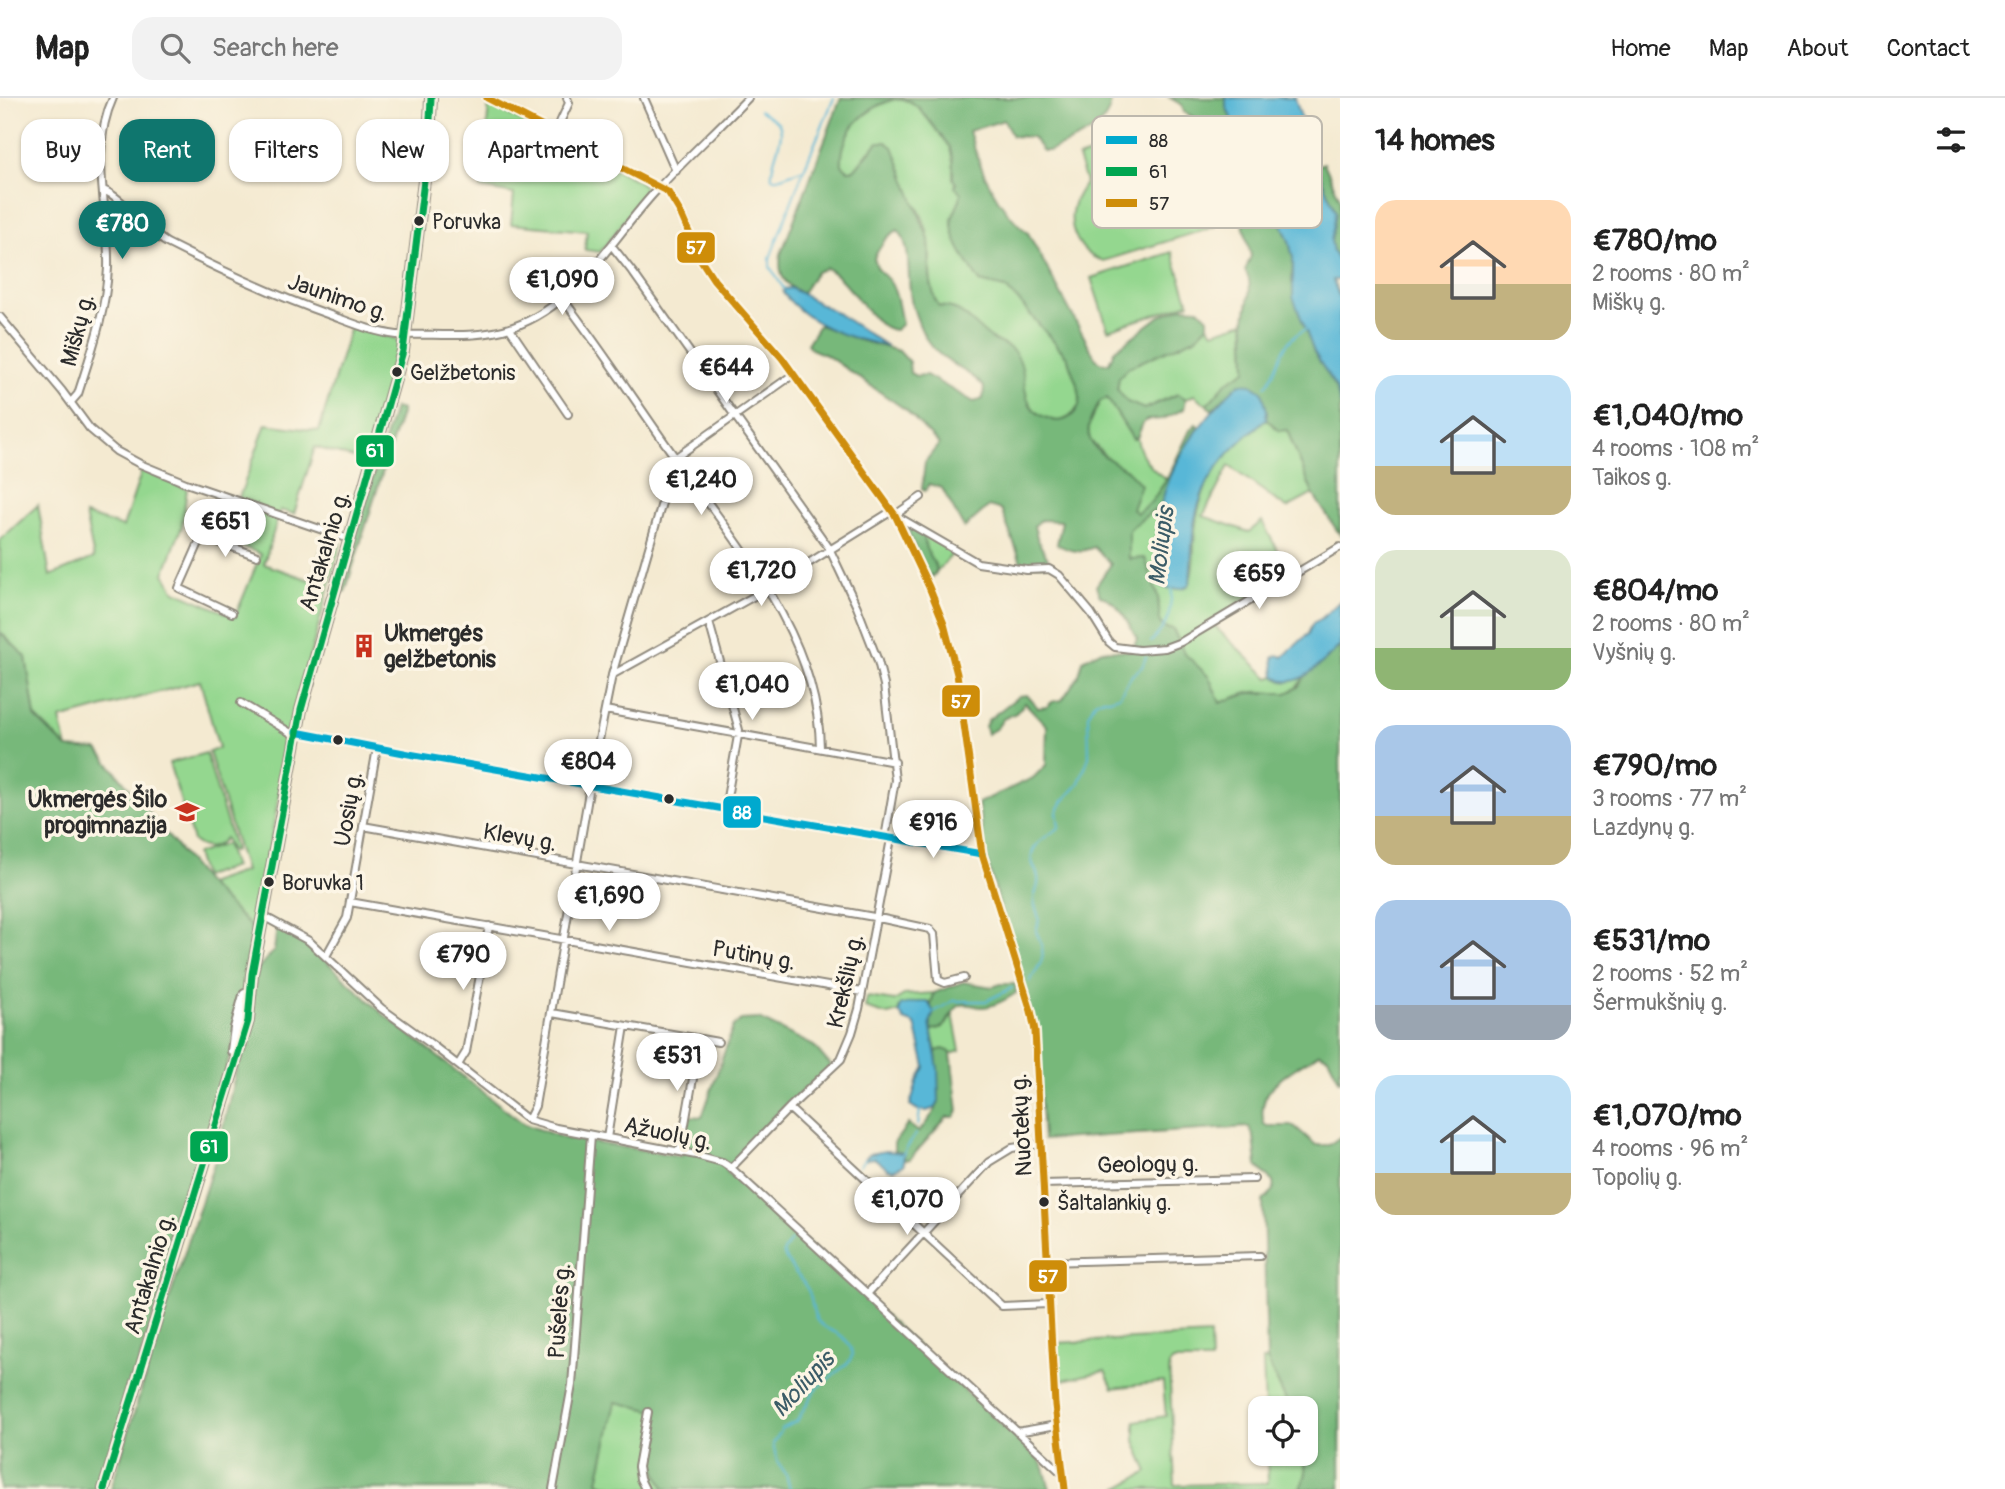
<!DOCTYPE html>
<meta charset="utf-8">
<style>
:root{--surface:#fff;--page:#f2f2f2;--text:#222;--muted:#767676;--line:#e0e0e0;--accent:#0f766e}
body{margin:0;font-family:Pangolin,sans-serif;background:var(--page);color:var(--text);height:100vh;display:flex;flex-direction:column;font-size:26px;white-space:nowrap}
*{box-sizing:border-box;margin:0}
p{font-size:23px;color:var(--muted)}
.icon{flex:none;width:38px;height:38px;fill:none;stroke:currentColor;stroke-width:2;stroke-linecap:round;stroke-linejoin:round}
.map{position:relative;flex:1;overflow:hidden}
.side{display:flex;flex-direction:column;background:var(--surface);width:665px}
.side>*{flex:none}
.guide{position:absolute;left:21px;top:21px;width:665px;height:63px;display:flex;gap:14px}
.controls{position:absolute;left:1248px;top:1298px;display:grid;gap:14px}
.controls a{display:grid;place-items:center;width:70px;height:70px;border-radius:14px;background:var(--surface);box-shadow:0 2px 5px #0004;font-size:35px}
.price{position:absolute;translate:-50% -60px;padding:0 16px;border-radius:24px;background:#fff;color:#222;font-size:23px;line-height:46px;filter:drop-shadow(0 2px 4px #0008)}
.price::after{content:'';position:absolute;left:50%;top:42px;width:21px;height:16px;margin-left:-10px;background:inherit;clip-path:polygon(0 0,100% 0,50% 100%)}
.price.on{background:var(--accent);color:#fff}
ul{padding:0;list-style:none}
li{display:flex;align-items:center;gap:21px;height:175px;padding:0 35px}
li span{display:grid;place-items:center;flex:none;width:196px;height:140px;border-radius:21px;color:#555}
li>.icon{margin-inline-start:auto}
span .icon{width:84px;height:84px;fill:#fffc;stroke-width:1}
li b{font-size:30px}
h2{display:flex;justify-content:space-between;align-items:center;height:84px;padding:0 35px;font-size:30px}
.chip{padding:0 24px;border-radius:21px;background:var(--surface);box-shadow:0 2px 5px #0004;font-size:24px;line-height:63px}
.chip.on{background:var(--accent);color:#fff}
header{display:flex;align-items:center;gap:42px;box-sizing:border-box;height:98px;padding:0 35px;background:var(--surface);border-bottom:2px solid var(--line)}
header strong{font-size:33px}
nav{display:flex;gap:38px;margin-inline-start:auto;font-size:24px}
.search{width:490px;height:63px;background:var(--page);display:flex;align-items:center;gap:18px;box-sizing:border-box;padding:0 24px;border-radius:21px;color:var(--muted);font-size:26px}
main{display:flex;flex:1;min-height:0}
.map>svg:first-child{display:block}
</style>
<header>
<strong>Map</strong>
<div class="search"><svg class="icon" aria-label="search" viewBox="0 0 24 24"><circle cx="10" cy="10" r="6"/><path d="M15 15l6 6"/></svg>Search here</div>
<nav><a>Home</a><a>Map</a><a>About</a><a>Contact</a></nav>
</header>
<main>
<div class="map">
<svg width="1340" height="1391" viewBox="0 0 1340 1391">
<rect width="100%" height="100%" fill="#fcf5e5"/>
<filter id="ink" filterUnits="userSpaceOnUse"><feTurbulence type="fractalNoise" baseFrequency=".0143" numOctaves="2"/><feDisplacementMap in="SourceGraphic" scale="14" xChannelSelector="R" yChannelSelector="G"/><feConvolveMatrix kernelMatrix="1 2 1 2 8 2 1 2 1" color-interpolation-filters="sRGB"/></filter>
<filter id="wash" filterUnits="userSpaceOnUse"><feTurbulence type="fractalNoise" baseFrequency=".00686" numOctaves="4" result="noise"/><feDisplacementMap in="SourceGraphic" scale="28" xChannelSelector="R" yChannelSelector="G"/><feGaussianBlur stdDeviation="1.57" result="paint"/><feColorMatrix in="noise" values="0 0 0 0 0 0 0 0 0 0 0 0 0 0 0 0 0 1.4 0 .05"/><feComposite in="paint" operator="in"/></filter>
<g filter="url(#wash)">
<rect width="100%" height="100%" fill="#f4ead1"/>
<path fill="#94d78f" stroke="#60815d" stroke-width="2" d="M895,1L909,3L919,10L950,49L953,63V74L961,95V102L952,120L966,160L980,184L1005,190L1017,201L1068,260C1070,273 1081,284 1081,296C1082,305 1075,315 1069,319C1030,341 1018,274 1011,251L990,240L955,211L939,208C926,188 932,165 929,143C924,104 895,80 869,53L854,72H848L842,67C841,57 841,48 845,39C854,22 877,6 895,1Z
M489,6L642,85L646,95L600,154L585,152L587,133L511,126L514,96L481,90Z
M1179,28L1189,56C1222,66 1231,101 1214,129L1103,163C1081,157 1067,132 1073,109C1075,99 1081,92 1086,84L1078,60Z
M1172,154L1189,205L1108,232L1091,180Z
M1244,224L1246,272L1227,285L1207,307L1194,297L1186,301L1178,296L1144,311L1127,304L1117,291L1119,278L1129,269L1195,240L1208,227L1213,234Z
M350,229L394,240L399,245L367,364L315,349L294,416L280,412L264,466L310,482L326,439L341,445L292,624L265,776L261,788L262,790L255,833L207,786L245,773L209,654L219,650L200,583L60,621L67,650L35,618L26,559L0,534V442L38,407L50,478L94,460L85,417L123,429L142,372L187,391L182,428L164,476L175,493L235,519L261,456L224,441L266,326L319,333Z
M1107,300L1133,341L1137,340C1139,357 1153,374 1167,381L1152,403L1137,416L1132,411L1127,372L1111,364L1088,340L1089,326L1100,303Z
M1266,321L1275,329L1287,332L1313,396L1287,410L1229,368L1203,418L1249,434L1262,423L1280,457L1252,474L1261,492L1210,524L1269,580L1275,578C1284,588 1294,582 1305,578C1287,607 1277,591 1252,594C1241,596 1231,601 1220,605L1209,579L1184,556L1173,531L1165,530L1160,525L1158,499L1145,460L1129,462V432L1152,413L1160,411L1157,482L1172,491L1188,488C1195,473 1193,451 1195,433C1200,379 1226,354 1266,321Z
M923,435L954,454L932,480L928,479L926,475L930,478L935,466C927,459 923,446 923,435Z
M206,655L235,752L231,753L225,740C216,751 205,753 193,743L169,665Z
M226,746L234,769L203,779L196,756Z
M934,895L931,907L928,904L899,910V914L888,917L865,910L867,899L894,903L904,897Z
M953,916L960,953L951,956L949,953H936L931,932L946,927Z
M1210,1237L1211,1263H1173L1169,1267L1175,1387L1268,1385L1267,1356H1303L1306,1376L1300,1391H1117L1148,1374L1135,1343V1323L1166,1318L1163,1284L1113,1290L1105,1273L1058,1283L1056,1245Z
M1263,1262H1267L1290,1311H1265Z
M616,1303L656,1313C654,1338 650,1369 665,1391C646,1391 611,1391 598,1383Z"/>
<path fill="#77b87a" stroke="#517252" stroke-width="2" fill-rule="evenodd" d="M841,0H1111C1111,32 1074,42 1049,53H1043L1032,39L1012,38L1004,22L969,33C980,72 996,109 1028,135L1096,261L1102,265H1109L1114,253L1160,218L1182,209L1198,210L1208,220V227L1195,240L1129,269L1119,279L1117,291L1127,304L1144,311L1178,296L1186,301L1184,311L1163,321L1147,322L1143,325L1137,340L1133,341L1107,300L1100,303C1096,311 1090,320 1089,328C1085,351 1110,361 1125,371C1131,375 1136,381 1141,387L1132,411L1137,415L1152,403L1167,381L1190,332L1196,326L1198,328L1168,385L1160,411L1152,413L1129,432V461L1145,460L1158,499L1160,525L1165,530L1173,531L1184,555L1209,579L1220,605L1249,595H1287L1298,589L1305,578L1340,548V983L1328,959L1319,955C1293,973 1254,988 1264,1026L1267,1028H1294L1316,1047H1329L1340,1039V1391H1300L1306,1376L1303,1356H1306V1311H1290L1267,1262L1263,1103L1274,1092L1273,1084L1257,1068L1254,1039L1249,1029L1043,1042L1037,938L986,759L978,705L1033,680L1046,667L1047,628L1025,605L1016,615L1003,621L997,630L987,636L985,628L988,622L1019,598L1027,597L1038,610L1047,609L1052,604L1062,602L1079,577L1083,562L1102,552L1132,553L1137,541C1129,526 1118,501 1100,498L1096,488L1111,466L1094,449C1079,455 1071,454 1057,446L1062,423L1041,422L1034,428L1038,443L1048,461L1044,467L1021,465C1016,446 1007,431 1002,412L989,408L964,430L942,390L929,386L925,393L922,391L925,364L939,346L906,312L826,257L811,251L807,246L819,227L859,242L899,253L909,264L910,275L916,278L926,277L974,304L983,301L984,289C975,278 965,274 954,267C927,250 921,235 912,206C906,184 913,148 898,132C886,138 880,148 874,160C878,177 885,175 892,187C898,199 899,213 902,226L895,232C871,231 852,183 826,170L816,174L802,195C783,187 778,176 781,156ZM895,1L909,3L919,10L950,49L953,63V81L956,85L955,89L961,95C961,105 954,112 952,122C950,141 970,168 980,184L1005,190L1017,201L1068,260C1071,279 1092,303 1070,319C1064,323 1057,324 1050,321C1011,309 1035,271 1011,251C1006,247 998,245 992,241C980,233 968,217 954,211C950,209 943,209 939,208L935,202L930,180L929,142L893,49L886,44H878L854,72H848L842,67C840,35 864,9 895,1Z
M1170,0H1226V8L1231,20L1239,29L1243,48L1257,66L1289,143L1293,160L1292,184L1314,254L1336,290L1340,306V437L1313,396L1287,332L1280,333L1266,321L1267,312L1225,299L1212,312L1207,307L1227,284L1246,272C1246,257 1245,242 1245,227C1244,209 1256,189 1245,173L1251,158L1221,38L1208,27L1184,14L1182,7Z
M1324,65L1340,101V166L1333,154L1331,143L1336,114L1316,68Z
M394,310L402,312L345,494L339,492Z
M910,428L923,435L926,451L937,471L933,478L926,475L909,436L908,429Z
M0,534L26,559L35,619L67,650L98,652L207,786L255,833L232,949L215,1013L196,1060L194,1090L99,1391H0Z
M277,828L309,847L382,915L524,1026L564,1040L682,1058L690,1018L702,1019L733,929L741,922L759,921L814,948L831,968C801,995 744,1040 727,1075L743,1084L1039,1362L1044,1370L1050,1391H665C650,1369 654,1338 655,1313L616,1304L598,1383L600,1386L613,1391H111L160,1230L216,1059L249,917L257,871L274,853Z
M963,884L992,889L1001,886H1015L1016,895C1007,901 991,910 980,909C973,908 966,904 959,908C946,917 951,931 931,932V907L934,895Z
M943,951L949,953L951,956L958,1013L954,1019H947L910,1061L905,1062L903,1055L894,1053V1045L908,1026L919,1034L935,1013L939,1003L936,953Z"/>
<path fill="#58b7d7" stroke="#427181" stroke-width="2" d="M1226,0H1295L1316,68L1336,114L1331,143L1333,154L1340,166V182H1333L1340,201V306L1336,290L1314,254L1293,199V160L1289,143L1257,66L1243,48L1239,29L1231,20L1226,8Z
M791,190L837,215L887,248C847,240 809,228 783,195L784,191Z
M1240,285L1251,286L1262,293L1267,312L1266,321C1236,346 1209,370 1198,409C1191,431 1192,462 1190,485C1183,494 1170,491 1161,488L1157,482C1157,459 1155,434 1160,411C1171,361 1203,319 1240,285Z
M1340,503V548C1325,561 1296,597 1275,578L1273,560L1278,557L1283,559L1308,536L1313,525L1321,521Z
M917,904H928L934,914L930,925L938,970L939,1003L935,1010L927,1013L918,1012L910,1007L917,984L925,969L915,926L904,922L899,914L901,907Z
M886,1053L903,1055L904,1067L894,1072L888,1071L874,1060L864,1062L869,1056Z"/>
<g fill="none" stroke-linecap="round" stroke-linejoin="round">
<path stroke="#58b7d7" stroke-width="2" d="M759,12C765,16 773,20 778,25C788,37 769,64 772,80H778L804,71
M784,191L770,169V160L804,71L834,0
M1266,288C1282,265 1278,244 1306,231
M1151,544C1170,525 1170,515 1172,489
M1030,883C1044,861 1047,858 1036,833C1043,814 1034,815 1034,801C1035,793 1040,787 1038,779C1037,773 1033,769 1032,763C1029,747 1047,738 1059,730L1057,714L1063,703L1078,687L1089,659L1088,617L1095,604L1101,601H1110L1119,598L1132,577L1142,569L1146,559
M932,915L953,903H986L1012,890
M918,1028L920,1012
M903,1056L916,1036
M859,1068L865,1061
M790,1391L786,1376L777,1363L773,1346L782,1331L797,1323L815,1292L848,1265L853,1256C844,1229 830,1238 818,1223C811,1214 813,1201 808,1192C800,1177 791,1173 783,1155L791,1142"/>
</g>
</g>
<g filter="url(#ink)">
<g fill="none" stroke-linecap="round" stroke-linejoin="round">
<g stroke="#908a7e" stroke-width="10">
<path id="street" d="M487,0L668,94L680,114L701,162L714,182L782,260L895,417L929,489L944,526L957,576L982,756L1031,913L1035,933L1055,1307L1065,1391
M644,0L676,73
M555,35L569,5L567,0
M103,92C124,100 144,131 167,145C220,172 274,197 330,217C352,225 373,234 397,237C435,235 476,242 513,229C577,207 611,142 654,95C684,62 717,32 748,0
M612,148L634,176L829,450L857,509L878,563L884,587L895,682L885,740
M563,201C602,252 637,306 674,358C735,444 819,538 820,650
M0,219L62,293L90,331L116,353L140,366L186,385L349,441
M510,231L568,316
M71,304L78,296C91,255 106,214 108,170C110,114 88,54 113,0
M921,399L895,417L978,465L1027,472L1049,471L1059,477L1091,515L1109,544L1115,549L1139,552L1165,550L1181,544L1340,449
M232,515L179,490L202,438L257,458
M709,524L739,632L725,711
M612,577L767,491L892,413
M241,605L296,638
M605,612L895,664
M296,634L409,656L982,756
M363,728L874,819L930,831L934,836L938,882L945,885L964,880
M350,804L862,894
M263,818L309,843L381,910L431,946L528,1022L556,1030L696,1057L722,1064L731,1070L1062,1375
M326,858L347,820L377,650
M552,915L718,944
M458,967L466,954L489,828
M789,1010L1002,1208L1048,1206
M528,1022L535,1008L591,682L612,577L675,360L794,276
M607,1040L625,928
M680,1054L700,941
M731,1070L789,1010L841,961L852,935L859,911L891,741
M1042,1086L1254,1081
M1046,1164L1260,1158
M868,1195L989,1064L1012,1050L1040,1046
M1017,1334L1057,1327
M553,1391L572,1287L591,1037
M645,1391L640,1381L638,1369L648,1314"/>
</g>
<g stroke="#908a7e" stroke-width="14">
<path id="primary" d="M233,953L236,930L245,897
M104,1391L248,923L252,876L301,612L403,253L429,42L431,0"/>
</g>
<use href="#street" stroke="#fff" stroke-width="6"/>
<use href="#primary" stroke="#fff" stroke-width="10"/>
<g stroke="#fcf5e5" stroke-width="12">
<path id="bus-1" d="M296,634L409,656L982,756"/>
</g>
<g stroke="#fcf5e5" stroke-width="12">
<path id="bus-2" d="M104,1391L248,923L252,876L301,612L403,253L429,42L431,0"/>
</g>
<g stroke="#fcf5e5" stroke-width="12">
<path id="bus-3" d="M487,0L668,94L680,114L701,162L714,182L782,260L895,417L929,489L944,526L957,576L982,756L1031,913L1035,933L1055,1307L1065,1391"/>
</g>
<use href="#bus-1" stroke="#00a9ce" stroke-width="7"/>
<use href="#bus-2" stroke="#00a651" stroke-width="7"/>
<use href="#bus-3" stroke="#ce8d09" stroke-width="7"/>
</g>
</g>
<defs>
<g id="building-bare" transform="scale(1.89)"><path d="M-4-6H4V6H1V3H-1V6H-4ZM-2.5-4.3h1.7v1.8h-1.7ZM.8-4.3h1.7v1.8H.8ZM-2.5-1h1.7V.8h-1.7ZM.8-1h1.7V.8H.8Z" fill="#c8321e" stroke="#fcf5e5" stroke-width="2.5" paint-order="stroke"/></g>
<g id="school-bare" transform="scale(1.89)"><path d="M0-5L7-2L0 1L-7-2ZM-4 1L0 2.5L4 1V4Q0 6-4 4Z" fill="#c8321e" stroke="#fcf5e5" stroke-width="2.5" paint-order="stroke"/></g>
</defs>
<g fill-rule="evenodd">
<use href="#building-bare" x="364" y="548"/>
<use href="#school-bare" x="187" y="714"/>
</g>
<g fill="#2b2b2b" stroke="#fcf5e5" stroke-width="2.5">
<circle cx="419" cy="123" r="6"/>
<circle cx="397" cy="274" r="6"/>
<circle cx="338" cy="642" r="6"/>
<circle cx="669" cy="701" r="6"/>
<circle cx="269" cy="784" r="6"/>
<circle cx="1044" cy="1104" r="6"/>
</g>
<g text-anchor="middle" stroke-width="7" stroke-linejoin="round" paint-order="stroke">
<g font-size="21" fill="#2b2b2b" stroke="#fcf5e5" text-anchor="start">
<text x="432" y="131">Poruvka</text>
<text x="410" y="282">Gelžbetonis</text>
<text x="282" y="792">Boruvka 1</text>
<text x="1057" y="1112">Šaltalankių g.</text>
</g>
<g font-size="23" fill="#2b2b2b" stroke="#fcf5e5">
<text transform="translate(338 199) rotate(19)" y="8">Jaunimo g.</text>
<text transform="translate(77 232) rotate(-75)" y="8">Miškų g.</text>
<text transform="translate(324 453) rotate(-73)" y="8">Antakalnio g.</text>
<text transform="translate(348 711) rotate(-80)" y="8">Uosių g.</text>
<text transform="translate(520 739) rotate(10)" y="8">Klevų g.</text>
<text transform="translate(754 857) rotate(10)" y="8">Putinų g.</text>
<text transform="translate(845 883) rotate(-77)" y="8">Krekšlių g.</text>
<text transform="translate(1021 1027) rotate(-93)" y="8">Nuotekų g.</text>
<text transform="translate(668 1035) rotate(12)" y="8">Ąžuolų g.</text>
<text transform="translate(1148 1066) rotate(-1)" y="8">Geologų g.</text>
<text transform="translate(149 1176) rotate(-73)" y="8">Antakalnio g.</text>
<text transform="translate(559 1213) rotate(-86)" y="8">Pušelės g.</text>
</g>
<g font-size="23" font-weight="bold" fill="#2b2b2b" stroke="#fcf5e5" text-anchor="start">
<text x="384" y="543">Ukmergės<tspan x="384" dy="26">gelžbetonis</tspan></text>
<text x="167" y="709" text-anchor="end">Ukmergės Šilo<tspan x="167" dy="26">progimnazija</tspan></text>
</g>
<g font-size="24" font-style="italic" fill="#3b5c67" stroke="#fcf5e5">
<text transform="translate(1161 448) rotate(-83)" y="8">Moliupis</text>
<text transform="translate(803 1286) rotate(-47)" y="8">Moliupis</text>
</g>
</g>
<rect x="1092" y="18" width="230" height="112" rx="10" fill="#fcf5e5" stroke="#bdb8ad" stroke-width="2"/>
<rect x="1106" y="38" width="31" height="8" fill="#00a9ce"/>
<rect x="1106" y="69" width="31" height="9" fill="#00a651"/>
<rect x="1106" y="101" width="31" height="8" fill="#ce8d09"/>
<g font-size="19" fill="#2b2b2b">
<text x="1149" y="49">88</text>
<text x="1149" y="80">61</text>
<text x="1149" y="112">57</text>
</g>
<g stroke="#fcf5e5" stroke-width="2.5">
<rect x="676" y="133" width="40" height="33" rx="7" fill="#ce8d09"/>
<rect x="355" y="336" width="40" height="34" rx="7" fill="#00a651"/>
<rect x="941" y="586" width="40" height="34" rx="7" fill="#ce8d09"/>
<rect x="722" y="697" width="40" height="34" rx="7" fill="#00a9ce"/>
<rect x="189" y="1032" width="40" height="33" rx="7" fill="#00a651"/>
<rect x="1028" y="1161" width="40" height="34" rx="7" fill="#ce8d09"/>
</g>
<g font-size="19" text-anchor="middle" font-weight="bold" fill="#fff">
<text x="696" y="156">57</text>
<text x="375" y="359">61</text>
<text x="961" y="610">57</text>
<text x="742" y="721">88</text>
<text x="209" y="1055">61</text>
<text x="1048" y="1185">57</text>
</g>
</svg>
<div class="controls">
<a><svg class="icon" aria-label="locate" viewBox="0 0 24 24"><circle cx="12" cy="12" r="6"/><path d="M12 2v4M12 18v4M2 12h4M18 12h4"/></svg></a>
</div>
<b class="price on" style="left:122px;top:163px">€780</b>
<b class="price" style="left:562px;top:219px">€1,090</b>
<b class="price" style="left:726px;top:307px">€644</b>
<b class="price" style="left:701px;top:419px">€1,240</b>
<b class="price" style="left:225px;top:461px">€651</b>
<b class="price" style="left:761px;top:510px">€1,720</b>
<b class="price" style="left:1259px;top:513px">€659</b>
<b class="price" style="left:752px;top:624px">€1,040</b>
<b class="price" style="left:588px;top:701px">€804</b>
<b class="price" style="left:933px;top:762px">€916</b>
<b class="price" style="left:609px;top:835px">€1,690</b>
<b class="price" style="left:463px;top:894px">€790</b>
<b class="price" style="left:677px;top:995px">€531</b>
<b class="price" style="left:907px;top:1139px">€1,070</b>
<div class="guide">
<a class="chip">Buy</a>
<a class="chip on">Rent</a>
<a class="chip">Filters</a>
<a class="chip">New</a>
<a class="chip">Apartment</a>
</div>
</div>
<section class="side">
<h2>14 homes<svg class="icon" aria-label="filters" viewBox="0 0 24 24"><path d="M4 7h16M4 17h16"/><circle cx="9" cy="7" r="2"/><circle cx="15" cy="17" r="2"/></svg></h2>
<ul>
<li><span style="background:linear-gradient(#ffd9b3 60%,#c2b280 0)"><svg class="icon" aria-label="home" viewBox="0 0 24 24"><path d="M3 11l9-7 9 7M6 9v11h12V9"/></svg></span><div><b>€780/mo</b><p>2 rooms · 80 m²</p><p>Miškų g.</p></div></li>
<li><span style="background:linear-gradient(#bfe0f5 65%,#c2b280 0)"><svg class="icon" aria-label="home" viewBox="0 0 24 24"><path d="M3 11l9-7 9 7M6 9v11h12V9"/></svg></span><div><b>€1,040/mo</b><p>4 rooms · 108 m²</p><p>Taikos g.</p></div></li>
<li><span style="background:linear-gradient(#dfe7d0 70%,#8fb573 0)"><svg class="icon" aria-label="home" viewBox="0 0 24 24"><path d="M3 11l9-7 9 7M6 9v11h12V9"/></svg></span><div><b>€804/mo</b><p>2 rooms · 80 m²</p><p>Vyšnių g.</p></div></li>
<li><span style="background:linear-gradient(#a9c7e8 65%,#c2b280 0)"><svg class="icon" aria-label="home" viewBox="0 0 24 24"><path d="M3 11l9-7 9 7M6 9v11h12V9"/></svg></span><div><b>€790/mo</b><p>3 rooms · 77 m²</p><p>Lazdynų g.</p></div></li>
<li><span style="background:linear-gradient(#a9c7e8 75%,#9aa5b1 0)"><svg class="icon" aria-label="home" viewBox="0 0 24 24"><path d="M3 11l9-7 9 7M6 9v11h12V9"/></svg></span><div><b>€531/mo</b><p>2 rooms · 52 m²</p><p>Šermukšnių g.</p></div></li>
<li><span style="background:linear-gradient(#bfe0f5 70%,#c2b280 0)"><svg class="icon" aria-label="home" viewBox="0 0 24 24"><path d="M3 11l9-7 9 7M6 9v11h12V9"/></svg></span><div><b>€1,070/mo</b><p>4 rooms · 96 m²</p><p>Topolių g.</p></div></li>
</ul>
</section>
</main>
